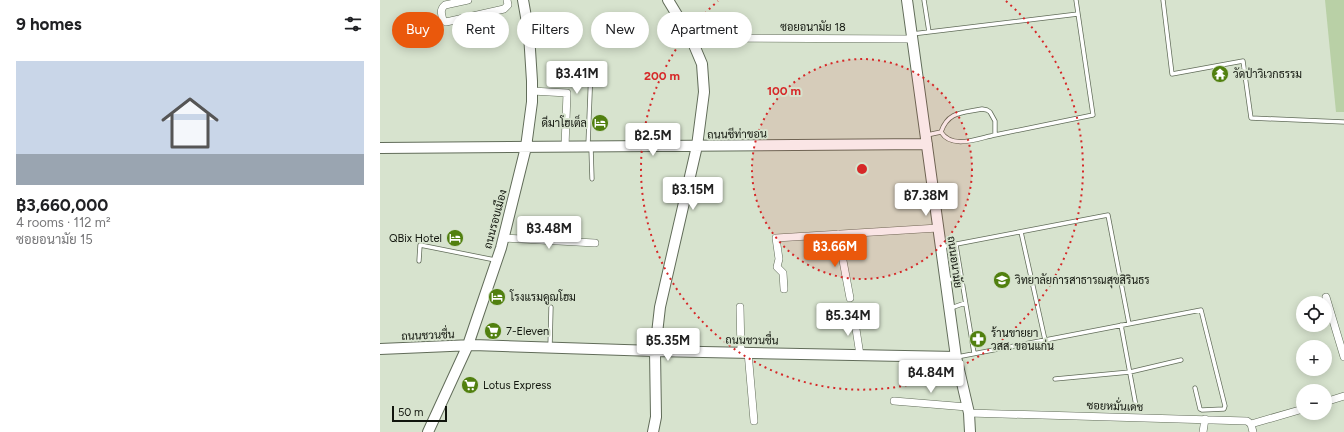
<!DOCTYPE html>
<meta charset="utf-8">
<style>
:root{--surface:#fff;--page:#f2f2f2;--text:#202124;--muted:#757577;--accent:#ea580c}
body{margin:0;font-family:Figtree,Sarabun,sans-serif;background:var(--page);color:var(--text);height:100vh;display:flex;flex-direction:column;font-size:15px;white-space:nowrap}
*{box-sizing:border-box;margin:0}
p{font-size:13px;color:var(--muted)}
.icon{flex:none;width:22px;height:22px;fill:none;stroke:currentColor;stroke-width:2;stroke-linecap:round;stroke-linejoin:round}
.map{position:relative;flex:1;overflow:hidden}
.details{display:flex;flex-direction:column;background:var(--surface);width:380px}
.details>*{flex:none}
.hud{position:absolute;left:12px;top:12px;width:380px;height:36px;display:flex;gap:8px}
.buttons{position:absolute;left:916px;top:296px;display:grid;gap:8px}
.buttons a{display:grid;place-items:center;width:36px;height:36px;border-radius:50%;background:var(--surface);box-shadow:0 2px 10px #0003;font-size:20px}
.scale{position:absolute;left:12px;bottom:10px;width:55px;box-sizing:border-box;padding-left:4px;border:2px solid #11150d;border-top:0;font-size:11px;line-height:14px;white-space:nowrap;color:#11150d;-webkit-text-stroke:3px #d7e3ce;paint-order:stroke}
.price{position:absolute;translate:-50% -34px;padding:0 9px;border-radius:4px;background:#fff;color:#222;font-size:13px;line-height:26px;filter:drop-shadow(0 1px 2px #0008)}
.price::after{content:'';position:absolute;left:50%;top:24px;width:12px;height:9px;margin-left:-6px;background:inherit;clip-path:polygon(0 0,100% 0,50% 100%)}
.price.on{background:var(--accent);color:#fff}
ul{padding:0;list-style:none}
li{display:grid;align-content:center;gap:8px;height:212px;padding:0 16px}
li span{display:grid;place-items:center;height:124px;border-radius:0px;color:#555}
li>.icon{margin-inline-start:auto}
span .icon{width:72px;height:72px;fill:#fffc;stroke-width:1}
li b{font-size:17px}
h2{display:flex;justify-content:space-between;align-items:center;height:48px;padding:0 16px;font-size:17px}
.tag{padding:0 14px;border-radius:18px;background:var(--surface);box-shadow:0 2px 10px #0003;font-size:14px;line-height:36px}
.tag.on{background:var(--accent);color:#fff}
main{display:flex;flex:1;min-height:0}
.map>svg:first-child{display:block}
</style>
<main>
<section class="details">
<h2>9 homes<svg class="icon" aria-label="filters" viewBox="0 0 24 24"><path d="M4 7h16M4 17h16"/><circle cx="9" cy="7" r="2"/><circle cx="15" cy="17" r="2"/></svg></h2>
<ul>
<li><span style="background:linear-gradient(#c9d6e8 75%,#9aa5b1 0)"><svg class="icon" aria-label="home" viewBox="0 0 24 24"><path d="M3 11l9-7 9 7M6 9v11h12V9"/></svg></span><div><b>฿3,660,000</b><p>4 rooms · 112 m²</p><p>ซอยอนามัย 15</p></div></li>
</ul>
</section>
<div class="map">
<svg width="964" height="432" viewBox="0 0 964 432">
<rect width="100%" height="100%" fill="#d7e3ce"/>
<path fill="#b9d0a6" d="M945,0H964V112H956Z"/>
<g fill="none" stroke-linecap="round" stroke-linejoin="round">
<g stroke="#616c59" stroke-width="5">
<path id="lane" d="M544,0L549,32
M783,0L792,74L863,61L871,118L964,122
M532,34L698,14
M602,109L607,110L610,112L615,121V135C599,138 572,150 561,132C568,111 583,113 602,109Z
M547,135L561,132
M615,135L713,115L696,0
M208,145L211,68
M211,148L212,179
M556,203L567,202
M641,232L665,340
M576,245L594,353
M561,247L728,215L749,324
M39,261L40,245L115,260
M566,280L581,278
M571,308L585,303
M741,325L756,406
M170,347L171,307
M577,357L821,310L845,406L844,409L822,410L820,409L815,388
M675,379L750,372L801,360"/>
</g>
<g stroke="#616c59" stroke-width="8">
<path id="street" d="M88,0L65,5C60,9 61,13 63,20L66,22L124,9L128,5L127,0
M311,38L532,39
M152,91L187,93L185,147
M458,234L470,298
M123,238L215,243
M404,289L403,273L397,267L399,259L396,238L558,228
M946,297L964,357
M360,307L361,352
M474,316L480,355
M368,352L374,421
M514,401L587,407
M945,402L964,396
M589,413L867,421L871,424L873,432
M871,424L923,409
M823,432L825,419"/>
</g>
<g stroke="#616c59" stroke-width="12">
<path id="secondary" d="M527,0L576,357L589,413L590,432
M0,148L547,144
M0,349L93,345L275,351L576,357
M48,432L88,345L121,248L146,147L152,102V81L149,34L143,0
M273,432L276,417L275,351L280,307L317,146L324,92L322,64L311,38L288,0"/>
</g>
<use href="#lane" stroke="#fff" stroke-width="3.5"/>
<use href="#street" stroke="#fff" stroke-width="7"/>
<use href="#secondary" stroke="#fff" stroke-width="10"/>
</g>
<circle cx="482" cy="169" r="110" fill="#d62828" fill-opacity=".12"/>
<g fill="none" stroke="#d62828" stroke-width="2" stroke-dasharray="2 4">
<circle cx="482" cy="169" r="110"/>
<path d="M626 1A221 221 0 1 1 338 1"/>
</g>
<defs>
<g id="temple-disc" transform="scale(0.9)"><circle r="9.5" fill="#51800f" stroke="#d7e3ce"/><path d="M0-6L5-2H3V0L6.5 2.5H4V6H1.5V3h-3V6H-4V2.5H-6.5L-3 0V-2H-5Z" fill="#fff"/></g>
<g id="hotel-disc" transform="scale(0.9)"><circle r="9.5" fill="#51800f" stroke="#d7e3ce"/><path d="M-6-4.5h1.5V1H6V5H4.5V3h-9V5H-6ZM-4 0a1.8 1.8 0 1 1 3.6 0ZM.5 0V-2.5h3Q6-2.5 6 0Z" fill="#fff"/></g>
<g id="university-disc" transform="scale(0.9)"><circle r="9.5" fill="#51800f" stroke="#d7e3ce"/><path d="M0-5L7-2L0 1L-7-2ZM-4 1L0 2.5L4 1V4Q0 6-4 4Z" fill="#fff"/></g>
<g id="supermarket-disc" transform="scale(0.9)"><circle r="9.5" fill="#51800f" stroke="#d7e3ce"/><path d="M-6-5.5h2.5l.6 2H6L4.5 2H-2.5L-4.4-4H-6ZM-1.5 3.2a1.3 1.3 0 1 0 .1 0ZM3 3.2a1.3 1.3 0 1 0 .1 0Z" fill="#fff"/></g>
<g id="pharmacy-disc" transform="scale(0.9)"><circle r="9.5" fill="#51800f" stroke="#d7e3ce"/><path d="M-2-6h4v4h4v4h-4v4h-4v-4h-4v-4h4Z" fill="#fff"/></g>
</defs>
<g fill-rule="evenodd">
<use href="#temple-disc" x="840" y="74"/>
<use href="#hotel-disc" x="220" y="123"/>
<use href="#hotel-disc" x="75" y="238"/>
<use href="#university-disc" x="622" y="280"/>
<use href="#hotel-disc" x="117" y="297"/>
<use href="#supermarket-disc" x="113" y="331"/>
<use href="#pharmacy-disc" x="598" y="339"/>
<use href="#supermarket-disc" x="90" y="385"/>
</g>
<g text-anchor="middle" stroke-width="4" stroke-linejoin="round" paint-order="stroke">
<g font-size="11" fill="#11150d" stroke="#d7e3ce">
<text x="433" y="31">ซอยอนามัย 18</text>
<text transform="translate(357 134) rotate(-1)" y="4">ถนนชีท่าขอน</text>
<text transform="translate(115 219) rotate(-75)" y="4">ถนนรอบเมือง</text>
<text transform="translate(575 262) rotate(82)" y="4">ถนนอนามัย</text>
<text transform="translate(48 335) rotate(-2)" y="4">ถนนชวนชื่น</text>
<text transform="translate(372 340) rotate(1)" y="4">ถนนชวนชื่น</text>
<text transform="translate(735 406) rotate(2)" y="4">ซอยหมั่นเดช</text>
</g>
<g font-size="11" fill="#11150d" stroke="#d7e3ce" text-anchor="start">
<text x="853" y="78">วัดป่าวิเวกธรรม</text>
<text x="207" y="127" text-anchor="end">ดีมาโฮเต็ล</text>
<text x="62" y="242" text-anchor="end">QBix Hotel</text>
<text x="635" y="284">วิทยาลัยการสาธารณสุขสิรินธร</text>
<text x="130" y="301">โรงแรมคูณโฮม</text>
<text x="126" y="335">7-Eleven</text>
<text x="611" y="337">ร้านขายยา<tspan x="611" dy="13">วสส. ขอนแก่น</tspan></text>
<text x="103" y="389">Lotus Express</text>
</g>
</g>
<circle cx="482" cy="169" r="6" fill="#d62828" stroke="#d7e3ce" stroke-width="2"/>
<g font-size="12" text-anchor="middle" font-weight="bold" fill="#d62828" stroke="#d7e3ce" stroke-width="4" stroke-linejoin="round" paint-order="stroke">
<text x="282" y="80">200 m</text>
<text x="404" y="95">100 m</text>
</g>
</svg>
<div class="buttons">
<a><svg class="icon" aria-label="locate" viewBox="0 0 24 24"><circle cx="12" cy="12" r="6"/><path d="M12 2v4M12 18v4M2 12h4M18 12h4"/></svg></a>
<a>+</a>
<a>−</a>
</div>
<div class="scale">50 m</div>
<b class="price" style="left:197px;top:95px">฿3.41M</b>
<b class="price" style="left:273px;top:157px">฿2.5M</b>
<b class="price" style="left:313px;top:211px">฿3.15M</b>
<b class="price" style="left:546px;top:217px">฿7.38M</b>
<b class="price" style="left:169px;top:250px">฿3.48M</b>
<b class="price on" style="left:455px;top:268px">฿3.66M</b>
<b class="price" style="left:468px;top:337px">฿5.34M</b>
<b class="price" style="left:288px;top:362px">฿5.35M</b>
<b class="price" style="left:551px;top:394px">฿4.84M</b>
<div class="hud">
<a class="tag on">Buy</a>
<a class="tag">Rent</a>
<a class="tag">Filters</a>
<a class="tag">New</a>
<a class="tag">Apartment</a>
</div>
</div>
</main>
